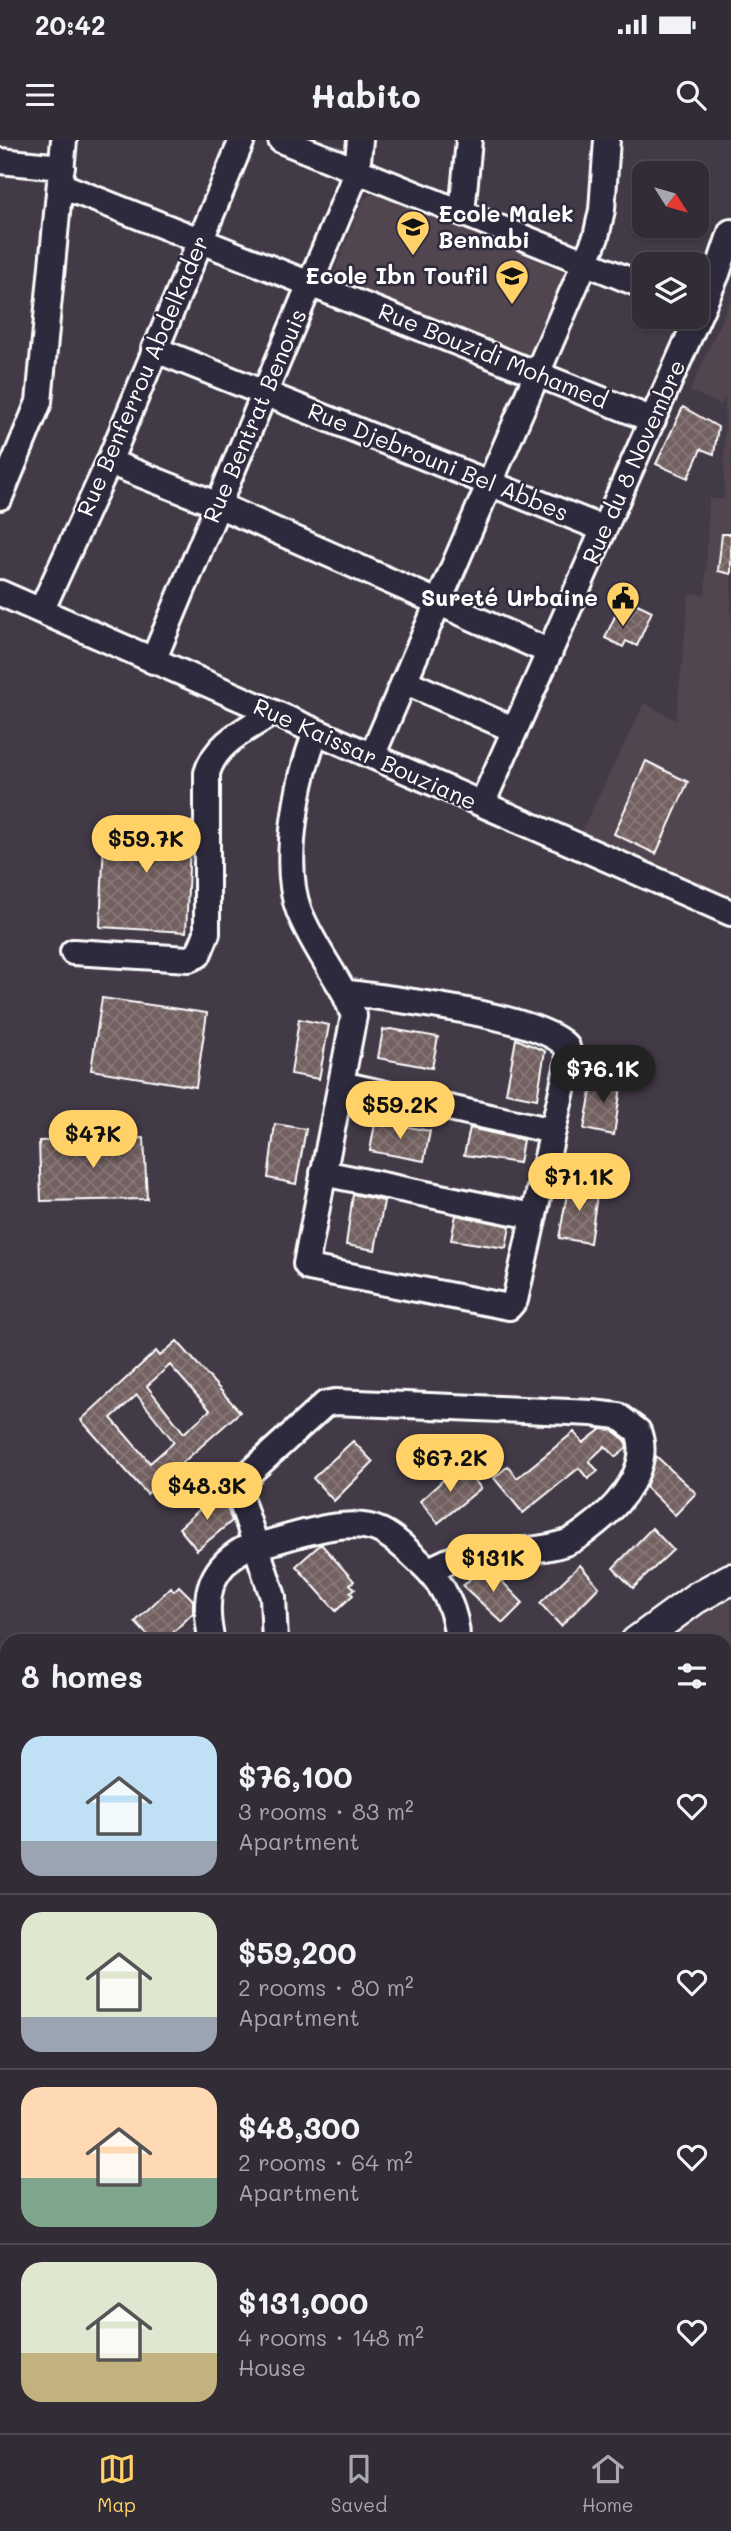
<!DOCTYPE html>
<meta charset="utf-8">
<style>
:root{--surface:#322c36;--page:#3d3842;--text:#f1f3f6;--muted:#a8a7ad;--line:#4d4851;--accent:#ffd166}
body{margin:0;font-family:Mali,sans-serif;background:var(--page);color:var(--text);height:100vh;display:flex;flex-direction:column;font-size:26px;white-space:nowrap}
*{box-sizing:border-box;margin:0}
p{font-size:23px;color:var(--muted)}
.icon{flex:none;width:38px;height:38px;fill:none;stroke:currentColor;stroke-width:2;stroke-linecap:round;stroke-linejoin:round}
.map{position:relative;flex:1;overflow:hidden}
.side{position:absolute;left:0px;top:1494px;width:732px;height:800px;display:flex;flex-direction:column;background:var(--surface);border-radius:21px 21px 0 0;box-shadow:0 2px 5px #0004,0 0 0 2px var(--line)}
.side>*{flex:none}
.needle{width:46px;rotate:127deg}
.tools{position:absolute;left:632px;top:21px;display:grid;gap:14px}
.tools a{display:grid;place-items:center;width:77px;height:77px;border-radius:14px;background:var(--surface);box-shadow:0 2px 5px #0004,0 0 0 2px var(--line);font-size:35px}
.price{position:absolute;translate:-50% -60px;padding:0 16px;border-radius:24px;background:var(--accent);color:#111;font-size:23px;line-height:46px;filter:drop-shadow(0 2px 4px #0008)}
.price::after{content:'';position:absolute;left:50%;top:42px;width:21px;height:16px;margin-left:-10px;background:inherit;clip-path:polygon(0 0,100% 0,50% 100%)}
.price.current{background:#222;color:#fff}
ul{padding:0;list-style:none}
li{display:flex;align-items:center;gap:21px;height:175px;padding:0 21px}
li+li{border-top:2px solid var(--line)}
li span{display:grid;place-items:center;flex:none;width:196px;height:140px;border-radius:21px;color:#555}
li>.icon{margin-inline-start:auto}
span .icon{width:84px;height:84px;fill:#fffc;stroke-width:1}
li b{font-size:30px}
h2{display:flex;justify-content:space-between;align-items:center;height:84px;padding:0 21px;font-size:30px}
.status{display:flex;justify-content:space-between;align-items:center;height:49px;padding:0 35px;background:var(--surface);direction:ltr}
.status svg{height:19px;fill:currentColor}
header{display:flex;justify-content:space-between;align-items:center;height:91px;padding:0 21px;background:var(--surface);font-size:32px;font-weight:700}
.tabs{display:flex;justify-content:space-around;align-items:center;height:98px;border-top:2px solid var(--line);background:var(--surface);font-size:19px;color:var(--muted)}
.tabs a{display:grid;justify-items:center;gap:4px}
.tabs .current{color:var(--accent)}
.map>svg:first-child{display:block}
</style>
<div class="status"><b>20:42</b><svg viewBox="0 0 49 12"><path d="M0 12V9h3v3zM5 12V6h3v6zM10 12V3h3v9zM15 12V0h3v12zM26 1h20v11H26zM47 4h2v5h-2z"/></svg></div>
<header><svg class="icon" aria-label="menu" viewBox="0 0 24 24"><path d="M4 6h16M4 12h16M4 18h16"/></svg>Habito<svg class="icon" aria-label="search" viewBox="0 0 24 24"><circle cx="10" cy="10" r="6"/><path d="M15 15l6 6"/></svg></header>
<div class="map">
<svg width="731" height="2293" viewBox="0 0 731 2293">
<defs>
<pattern id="building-cross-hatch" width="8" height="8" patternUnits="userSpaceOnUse" patternTransform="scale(1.75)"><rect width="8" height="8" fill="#736060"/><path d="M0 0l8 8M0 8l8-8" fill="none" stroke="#887878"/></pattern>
</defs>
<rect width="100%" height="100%" fill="#433a48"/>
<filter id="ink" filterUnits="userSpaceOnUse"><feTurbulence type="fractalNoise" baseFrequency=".0143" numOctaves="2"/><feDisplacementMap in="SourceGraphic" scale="14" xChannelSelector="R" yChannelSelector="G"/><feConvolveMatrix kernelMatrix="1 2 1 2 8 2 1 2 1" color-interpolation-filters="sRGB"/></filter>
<g filter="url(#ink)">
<path fill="#51454f" d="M375,53L493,98L566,130L570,140L539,216L527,221L337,144L332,137L364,58Z
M731,158V760L581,692L644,563L676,580L689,454L705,455L709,359H724L725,258L721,265L690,251Z
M731,1456V1729L724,1722V1502H660Z
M724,1929L731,1934V2278L724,2275Z
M302,2287H567L564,2293H313Z
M586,2287H725L731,2293H583Z"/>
<path fill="url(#building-cross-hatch)" stroke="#fff" stroke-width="2" fill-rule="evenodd" d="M683,267L718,287L714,314L701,309L688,338L656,324Z
M722,394H731V434L718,431Z
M631,461L652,471L637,506L626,501L623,507L605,498L621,463L628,467Z
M646,621L688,642L656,714L614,694Z
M105,679L191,682L186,792L100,787Z
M102,858L207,873L196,947L91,930Z
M299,879L329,885L319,939L291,934Z
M391,889L438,897L432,928L378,918L383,890Z
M516,899L545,911L537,959L506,953Z
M594,935L622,940L614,995L584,989Z
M382,982L430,991L424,1021L370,1011L375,983Z
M275,984L306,989L296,1044L268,1038Z
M470,988L523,1000L519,1023L464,1015Z
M144,998L147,1059L41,1061L39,1001Z
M569,1043L598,1048L590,1103L559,1098Z
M353,1054L384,1061L375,1110L346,1105Z
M456,1075L510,1086L506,1108L451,1100Z
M177,1201L240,1272L147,1354L81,1280L156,1211L160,1216ZM170,1225L210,1270L184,1293L147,1246ZM137,1255L174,1302L150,1323L111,1278Z
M601,1289L612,1290L625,1300L627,1308L616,1317L605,1306L589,1321L598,1331L588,1339L579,1328L523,1373L494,1338L508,1326L517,1338L574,1292L583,1303Z
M353,1301L373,1322L334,1361L313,1338Z
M656,1316L696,1353L675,1375L646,1347Z
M461,1324L481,1348L438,1383L420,1361Z
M220,1351L232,1381L197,1410L179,1388Z
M652,1388L673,1410L633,1448L613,1428Z
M321,1404L354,1441L350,1444L355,1449L350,1452L353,1455L336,1471L296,1426Z
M580,1425L599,1447L561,1486L540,1463Z
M488,1427L523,1463L503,1483L463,1446L481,1428Z
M179,1446L193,1460V1473L163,1502H154L135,1482L171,1447L174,1451Z"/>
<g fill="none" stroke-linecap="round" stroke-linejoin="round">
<g stroke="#fff" stroke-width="30">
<path id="minor" d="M281,0L644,146
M0,21L62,27
M60,45L653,280
M462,73L469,0
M154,209L604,389
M109,322L218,365L550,512
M0,357L39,262L64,0
M0,453L731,773
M41,471L109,322L242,0
M153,521L357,31L360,0
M404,541L515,590
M316,592C298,638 281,724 299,771C310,799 329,826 344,852L354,876L306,1124L309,1128L509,1167L515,1160L569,919L567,907C542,875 388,859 344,852
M372,616L596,97L602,70L607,0
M482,664L717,134L731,92
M73,812L189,819L198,815L207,793V633C216,602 246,590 272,573
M341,944L553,991
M323,1033L533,1076
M212,1502C203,1462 206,1430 244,1409C282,1402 345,1373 381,1391C397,1399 410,1413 423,1425C443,1443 458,1474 457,1502
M275,1502L273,1457L236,1345L325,1264L335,1262L592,1273L618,1276L638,1291C645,1309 641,1325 632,1342C623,1358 611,1371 597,1382C587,1390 577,1399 565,1403C516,1419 478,1400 429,1431
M0,1700L7,1976
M724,1935L731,1941
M724,2036L731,2025
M36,2293V2292
M230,2293L259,2287"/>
</g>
<g stroke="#fff" stroke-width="35">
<path id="major" d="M636,1502L696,1458L731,1439
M0,2088L7,2081
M0,2234H7
M261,2287L271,2293"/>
</g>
<use href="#minor" stroke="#2f2a3d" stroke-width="24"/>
<use href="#major" stroke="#2f2a3d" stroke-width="30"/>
</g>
</g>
<defs>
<g id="school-pin" transform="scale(1.75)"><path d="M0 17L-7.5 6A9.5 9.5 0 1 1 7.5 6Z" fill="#ffd166" stroke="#2f2a3d"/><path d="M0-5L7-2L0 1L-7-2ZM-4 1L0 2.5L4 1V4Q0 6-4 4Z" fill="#111"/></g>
<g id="civic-pin" transform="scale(1.75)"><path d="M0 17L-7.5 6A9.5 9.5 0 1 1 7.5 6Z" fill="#ffd166" stroke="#2f2a3d"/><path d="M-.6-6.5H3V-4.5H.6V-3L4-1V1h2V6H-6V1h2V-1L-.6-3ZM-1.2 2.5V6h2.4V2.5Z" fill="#111"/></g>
</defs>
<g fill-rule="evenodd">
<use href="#school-pin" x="413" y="87"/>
<use href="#school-pin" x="512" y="136"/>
<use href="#civic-pin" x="623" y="458"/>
</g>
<g text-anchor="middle" stroke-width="5" stroke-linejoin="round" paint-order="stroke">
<g font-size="23" font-weight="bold" fill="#fff" stroke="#2f2a3d" text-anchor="end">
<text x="438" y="82" text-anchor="start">Ecole Malek<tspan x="438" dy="26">Bennabi</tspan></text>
<text x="488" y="144">Ecole Ibn Toufil</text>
<text x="598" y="466">Sureté Urbaine</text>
</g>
<g font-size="23" fill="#fff" stroke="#2f2a3d">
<text transform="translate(493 216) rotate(22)" y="8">Rue Bouzidi Mohamed</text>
<text transform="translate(143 236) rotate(-67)" y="8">Rue Benferrou Abdelkader</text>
<text transform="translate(255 276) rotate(-67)" y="8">Rue Bentrat Benouis</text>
<text transform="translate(438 322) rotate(22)" y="8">Rue Djebrouni Bel Abbes</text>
<text transform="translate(634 322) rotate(-66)" y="8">Rue du 8 Novembre</text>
<text transform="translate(365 614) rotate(24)" y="8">Rue Kaissar Bouziane</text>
</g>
</g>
</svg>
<div class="tools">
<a><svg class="needle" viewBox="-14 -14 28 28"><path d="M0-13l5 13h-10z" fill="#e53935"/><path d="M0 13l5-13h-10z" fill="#a8a7ad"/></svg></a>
<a><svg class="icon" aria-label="layers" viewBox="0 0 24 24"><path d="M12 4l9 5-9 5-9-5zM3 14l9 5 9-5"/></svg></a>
</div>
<b class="price" style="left:146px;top:735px">$59.7K</b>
<b class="price current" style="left:603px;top:965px">$76.1K</b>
<b class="price" style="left:400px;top:1001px">$59.2K</b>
<b class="price" style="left:93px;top:1030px">$47K</b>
<b class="price" style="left:579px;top:1073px">$71.1K</b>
<b class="price" style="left:450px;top:1354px">$67.2K</b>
<b class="price" style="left:207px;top:1382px">$48.3K</b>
<b class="price" style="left:493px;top:1454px">$131K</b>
<section class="side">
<h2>8 homes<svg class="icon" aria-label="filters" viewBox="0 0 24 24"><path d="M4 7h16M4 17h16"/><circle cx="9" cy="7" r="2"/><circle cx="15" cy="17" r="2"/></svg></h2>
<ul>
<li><span style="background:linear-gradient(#bfe0f5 75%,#9aa5b1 0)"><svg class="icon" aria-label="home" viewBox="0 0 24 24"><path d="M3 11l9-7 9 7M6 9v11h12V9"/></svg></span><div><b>$76,100</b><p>3 rooms · 83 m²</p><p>Apartment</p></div><svg class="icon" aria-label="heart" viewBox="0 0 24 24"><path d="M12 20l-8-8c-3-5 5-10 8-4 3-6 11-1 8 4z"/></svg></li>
<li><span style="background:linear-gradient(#dfe7d0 75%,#9aa5b1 0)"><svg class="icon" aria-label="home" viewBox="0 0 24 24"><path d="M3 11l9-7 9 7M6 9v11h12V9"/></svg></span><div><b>$59,200</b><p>2 rooms · 80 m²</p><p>Apartment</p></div><svg class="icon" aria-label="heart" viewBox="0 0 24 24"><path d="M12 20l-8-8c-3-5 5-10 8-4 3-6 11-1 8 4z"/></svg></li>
<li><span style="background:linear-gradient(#ffd9b3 65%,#7fa58c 0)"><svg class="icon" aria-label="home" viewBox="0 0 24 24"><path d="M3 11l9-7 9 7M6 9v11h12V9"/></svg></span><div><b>$48,300</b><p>2 rooms · 64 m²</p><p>Apartment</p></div><svg class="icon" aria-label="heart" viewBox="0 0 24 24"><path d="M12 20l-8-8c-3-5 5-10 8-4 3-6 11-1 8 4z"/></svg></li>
<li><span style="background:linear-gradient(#dfe7d0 65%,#c2b280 0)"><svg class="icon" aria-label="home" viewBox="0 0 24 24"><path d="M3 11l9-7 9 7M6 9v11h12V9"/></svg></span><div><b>$131,000</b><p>4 rooms · 148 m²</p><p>House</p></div><svg class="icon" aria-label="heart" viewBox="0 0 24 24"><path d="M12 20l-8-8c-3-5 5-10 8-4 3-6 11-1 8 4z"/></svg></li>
</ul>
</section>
</div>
<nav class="tabs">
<a class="current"><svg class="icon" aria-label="map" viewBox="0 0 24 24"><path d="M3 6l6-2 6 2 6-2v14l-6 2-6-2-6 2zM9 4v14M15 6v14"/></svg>Map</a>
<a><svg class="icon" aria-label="saved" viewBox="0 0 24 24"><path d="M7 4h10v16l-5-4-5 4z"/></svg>Saved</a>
<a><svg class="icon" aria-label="home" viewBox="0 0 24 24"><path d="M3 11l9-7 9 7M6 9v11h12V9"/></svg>Home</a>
</nav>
